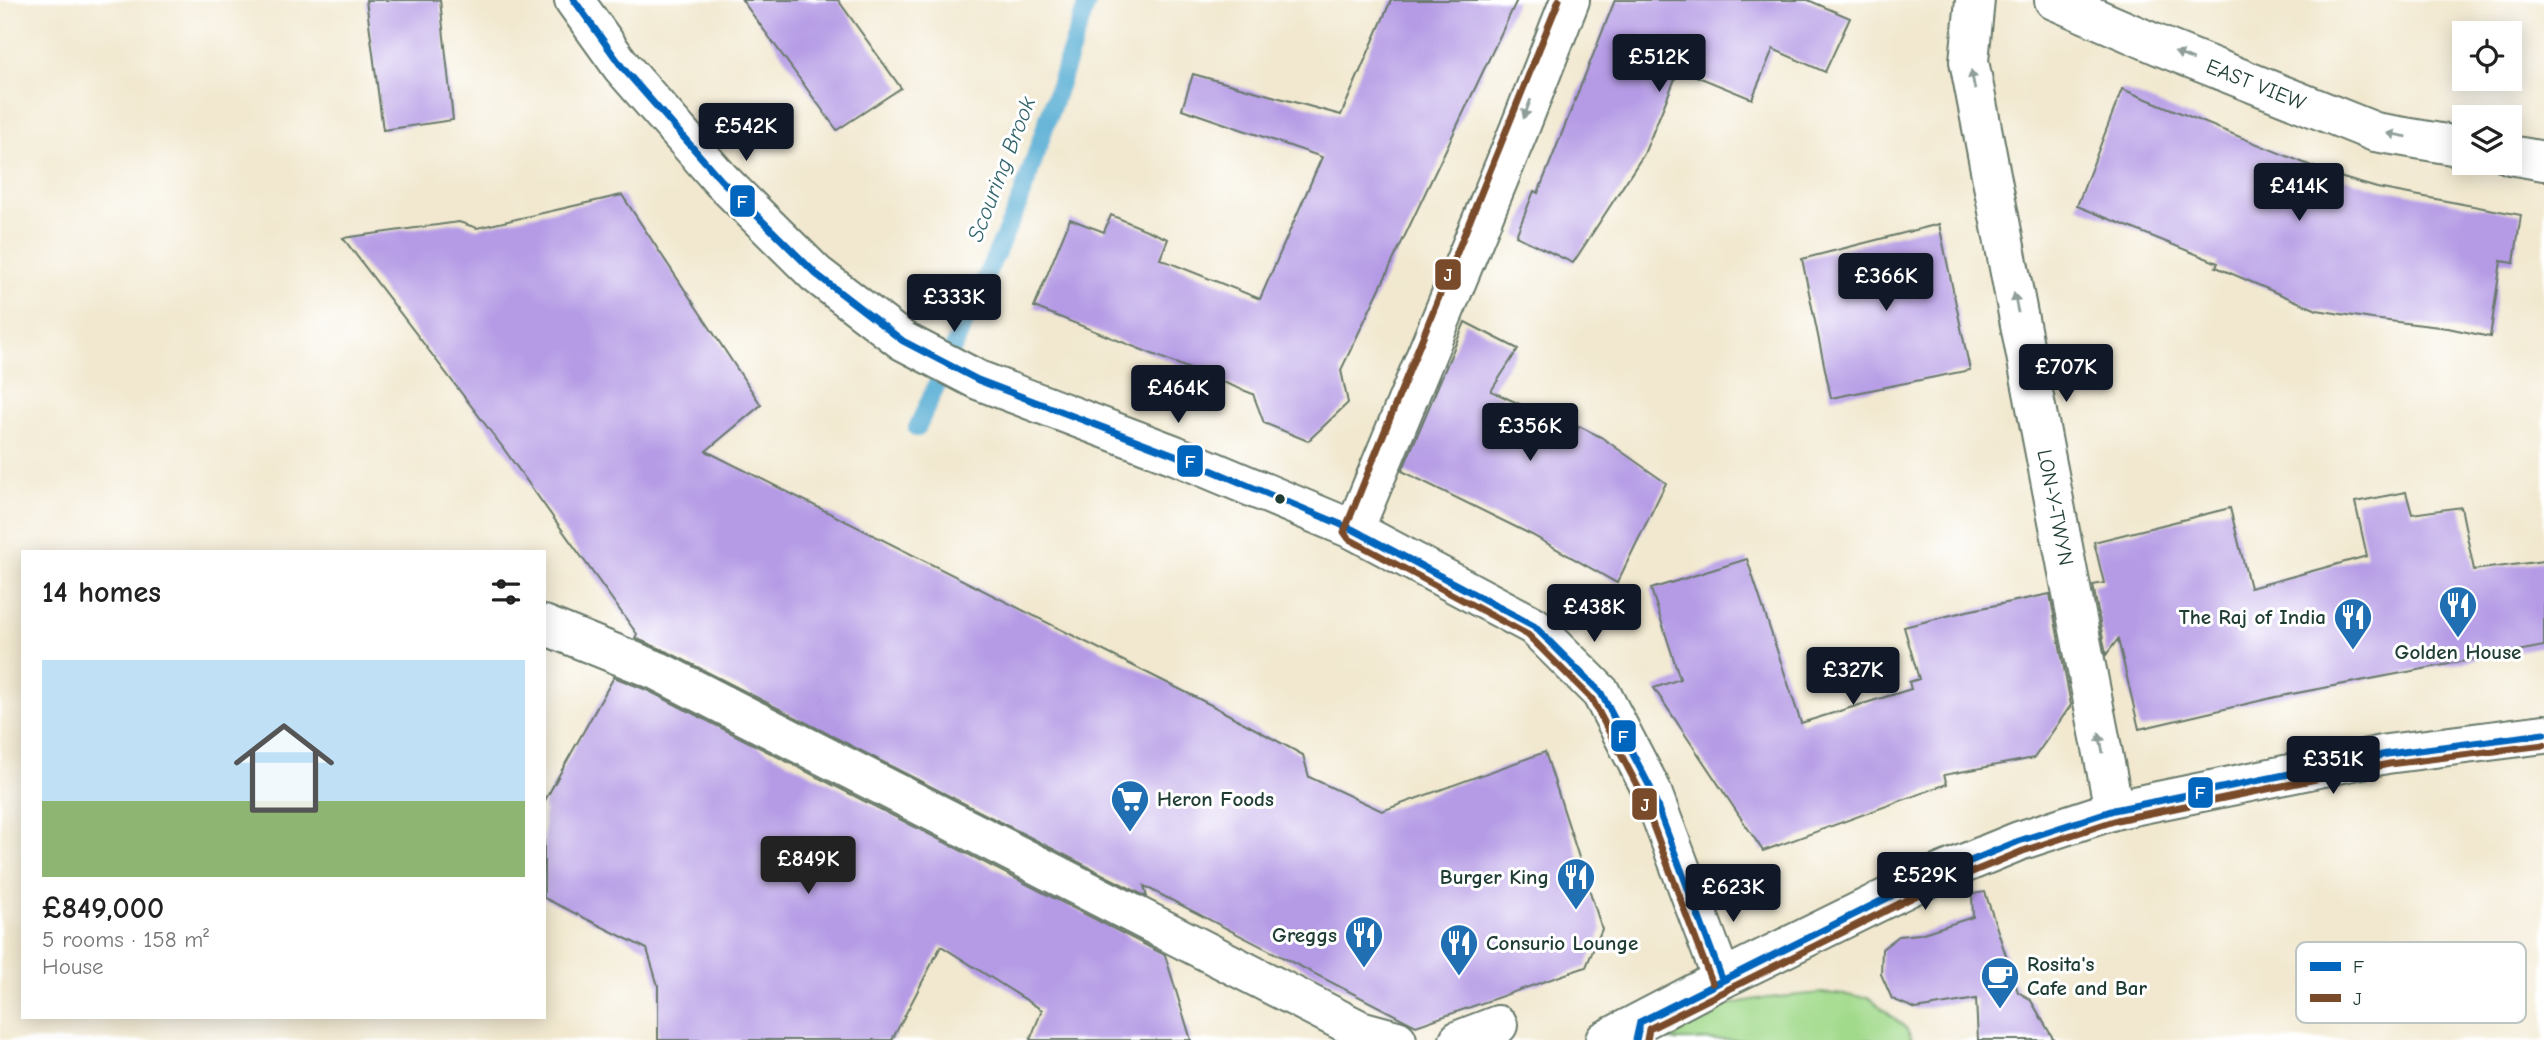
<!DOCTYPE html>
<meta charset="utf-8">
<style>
:root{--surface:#fff;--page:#f2f2f2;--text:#222;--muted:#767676;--line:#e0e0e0;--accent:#111827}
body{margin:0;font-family:"Comic Neue",sans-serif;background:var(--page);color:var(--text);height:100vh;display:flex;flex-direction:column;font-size:26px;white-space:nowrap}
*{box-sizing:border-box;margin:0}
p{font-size:23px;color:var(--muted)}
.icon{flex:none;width:38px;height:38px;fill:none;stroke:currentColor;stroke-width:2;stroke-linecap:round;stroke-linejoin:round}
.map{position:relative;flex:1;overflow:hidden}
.sheet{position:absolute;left:21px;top:550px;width:525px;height:469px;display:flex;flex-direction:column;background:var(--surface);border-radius:0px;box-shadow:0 4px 18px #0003}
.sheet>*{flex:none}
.controls{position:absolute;left:2452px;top:21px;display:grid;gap:14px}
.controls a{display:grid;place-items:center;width:70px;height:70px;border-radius:0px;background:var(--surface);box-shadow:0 4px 18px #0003;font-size:35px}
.price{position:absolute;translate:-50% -60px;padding:0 16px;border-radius:7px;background:var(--accent);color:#fff;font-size:23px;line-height:46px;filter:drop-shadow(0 2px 4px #0008)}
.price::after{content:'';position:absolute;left:50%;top:42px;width:21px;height:16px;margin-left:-10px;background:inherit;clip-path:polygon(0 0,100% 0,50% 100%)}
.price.current{background:#222;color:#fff}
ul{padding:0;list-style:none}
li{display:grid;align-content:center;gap:14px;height:371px;padding:0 21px}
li+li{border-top:2px solid var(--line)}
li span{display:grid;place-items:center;height:217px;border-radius:0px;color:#555}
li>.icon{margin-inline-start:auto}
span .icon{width:126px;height:126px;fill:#fffc;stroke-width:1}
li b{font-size:30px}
h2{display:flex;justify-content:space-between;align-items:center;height:84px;padding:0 21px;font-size:30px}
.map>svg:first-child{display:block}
</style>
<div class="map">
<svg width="2544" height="1040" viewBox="0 0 2544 1040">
<rect width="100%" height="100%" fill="#fff"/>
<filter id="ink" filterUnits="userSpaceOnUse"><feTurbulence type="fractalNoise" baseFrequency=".0143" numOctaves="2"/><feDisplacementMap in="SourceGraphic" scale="14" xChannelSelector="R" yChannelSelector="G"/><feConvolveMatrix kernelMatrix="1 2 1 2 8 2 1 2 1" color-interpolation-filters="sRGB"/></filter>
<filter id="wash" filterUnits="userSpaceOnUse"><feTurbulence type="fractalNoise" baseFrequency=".00686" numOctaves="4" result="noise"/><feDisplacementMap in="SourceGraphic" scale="28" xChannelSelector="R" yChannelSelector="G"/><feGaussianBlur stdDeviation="1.57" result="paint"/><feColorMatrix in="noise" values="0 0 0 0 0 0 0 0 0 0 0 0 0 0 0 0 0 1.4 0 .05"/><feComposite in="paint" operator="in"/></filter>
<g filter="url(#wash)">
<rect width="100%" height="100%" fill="#f1e8cf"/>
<path fill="#a2da8c" stroke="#608c60" stroke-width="2" d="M1822,993L1868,997L1906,1028L1913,1040H1670L1717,1007L1757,999Z"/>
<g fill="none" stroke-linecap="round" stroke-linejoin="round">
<path stroke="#58aed4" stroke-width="18" d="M917,428L1020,201L1088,0"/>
</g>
<g id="blocks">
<path fill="#b59be5" d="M366,0H440L453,120L383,130Z
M742,0H838L901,88L837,130Z
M1391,0H1517L1341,370L1348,403L1308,441L1264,423L1253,394L1034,307L1070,219L1104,232L1111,215L1168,239L1160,259L1260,299L1322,157L1182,109L1193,74L1341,115Z
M1615,0H1808L1850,18L1825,72L1773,49L1752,99L1679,69L1644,154L1573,263L1516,236L1534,191L1538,193Z
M2122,89L2336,176L2377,188L2521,215L2514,263L2501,261L2490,337L2448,328L2372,319L2317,310L2216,267L2218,263L2077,206Z
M622,195L761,405L706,451L1211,705L1303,755L1309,777L1382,811L1545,752L1602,929L1586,967L1416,1026L1144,886L1147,897L668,652L635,638L637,634L501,445L343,238L459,222L477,228Z
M1939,224L1970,370L1831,398L1802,259Z
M1465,322L1518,349L1491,391L1577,430L1579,426L1601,437L1666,483L1617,583L1532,535L1402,471Z
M2406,492L2412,514L2461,507L2474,570L2544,561V646L2276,697L2139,729L2118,639L2106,655L2093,585L2104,583L2094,542L2230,508L2250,588L2367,556L2355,502Z
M1747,559L1801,723L1911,689L1909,682L1919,679L1904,627L1967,611L2050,594L2071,705L2034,758L1944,775L1947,784L1763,851L1654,688L1680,679L1651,589Z
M614,677L649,691L1165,955L1191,1040H1030L1042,1010L941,946L892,1040H658V986L647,949L544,898V802Z
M1985,892L2018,992L2030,999L2054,1040H1978L1976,999L1916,1009L1892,999L1881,974L1882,949L1899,936L1920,934L1973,917L1972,894Z"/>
</g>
</g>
<g filter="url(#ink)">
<use href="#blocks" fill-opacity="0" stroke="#68796a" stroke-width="2"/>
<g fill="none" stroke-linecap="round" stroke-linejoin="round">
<g stroke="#68796a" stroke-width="42">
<g id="street">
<path d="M574,0L622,67L721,180L816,274L903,341L978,380L1175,455L1354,530L1534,626L1601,693L1650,787L1722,979"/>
<path id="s1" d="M1975,0L1969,61L2114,810"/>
<path id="s2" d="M2054,0L2165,48L2375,132L2464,147"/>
<path d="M2510,155L2544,161"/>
<path d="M1354,530L1519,130L1570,0"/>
<path d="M544,625L658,671L1360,1030L1397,1040"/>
<path d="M1459,1040L1498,1025"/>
</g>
</g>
<g stroke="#68796a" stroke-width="42">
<path id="secondary" d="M1605,1040L1722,979L1917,883L2019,841L2114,810L2387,754L2544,734"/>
</g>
<use href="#street" stroke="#fff" stroke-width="38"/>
<use href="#secondary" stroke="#fff" stroke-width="38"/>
<g stroke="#fff" stroke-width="12">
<path id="bus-1" d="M574,0L622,67L721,180L816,274L903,341L978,380L1175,455L1354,530L1534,626L1601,693L1650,787L1722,979
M1636,1040L1640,1022L1917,883L2019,841L2114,810L2387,754L2544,734"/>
</g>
<g stroke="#fff" stroke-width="12">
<path id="bus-2" d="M1559,0L1344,532L1349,539L1528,635L1592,699L1640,791L1712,983
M1647,1040L1649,1029L1921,893L2023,851L2117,820L2389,764L2544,745"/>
</g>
<use href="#bus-1" stroke="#0065bd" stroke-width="7"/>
<use href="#bus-2" stroke="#7a4b2a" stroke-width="7"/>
</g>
<defs><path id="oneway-solid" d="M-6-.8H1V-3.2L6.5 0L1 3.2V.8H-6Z" transform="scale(1.75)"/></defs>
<g fill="#8f9e9a">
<use href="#oneway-solid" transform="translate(2184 56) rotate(-158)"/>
<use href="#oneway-solid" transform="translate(1973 80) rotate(-101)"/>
<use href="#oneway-solid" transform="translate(1527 109) rotate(111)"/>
<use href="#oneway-solid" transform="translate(2397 135) rotate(-170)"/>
<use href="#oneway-solid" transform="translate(2016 303) rotate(-102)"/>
<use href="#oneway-solid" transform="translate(2101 743) rotate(-101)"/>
</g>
</g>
<defs>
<g id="restaurant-pin" transform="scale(2.0125)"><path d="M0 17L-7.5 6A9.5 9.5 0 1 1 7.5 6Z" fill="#1f6fb2" stroke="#fff"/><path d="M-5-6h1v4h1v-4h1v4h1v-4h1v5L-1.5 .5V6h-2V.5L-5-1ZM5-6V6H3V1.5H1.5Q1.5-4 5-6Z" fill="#fff"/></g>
<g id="supermarket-pin" transform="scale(2.0125)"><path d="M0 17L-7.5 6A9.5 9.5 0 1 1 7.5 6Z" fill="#1f6fb2" stroke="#fff"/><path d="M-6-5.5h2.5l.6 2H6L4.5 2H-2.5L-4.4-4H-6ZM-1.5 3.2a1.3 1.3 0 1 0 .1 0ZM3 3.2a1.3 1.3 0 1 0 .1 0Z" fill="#fff"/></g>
<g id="cafe-pin" transform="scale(2.0125)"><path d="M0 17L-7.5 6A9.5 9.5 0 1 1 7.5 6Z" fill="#1f6fb2" stroke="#fff"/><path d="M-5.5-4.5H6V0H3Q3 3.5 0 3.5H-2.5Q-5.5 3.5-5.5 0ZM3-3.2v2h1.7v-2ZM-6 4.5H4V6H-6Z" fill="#fff"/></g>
</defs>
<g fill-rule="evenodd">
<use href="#restaurant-pin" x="2458" y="605"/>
<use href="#restaurant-pin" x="2353" y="617"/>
<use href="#supermarket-pin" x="1130" y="799"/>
<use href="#restaurant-pin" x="1576" y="877"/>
<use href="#restaurant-pin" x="1364" y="935"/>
<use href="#restaurant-pin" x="1459" y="943"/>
<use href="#cafe-pin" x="2000" y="976"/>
</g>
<circle fill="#1f3d34" stroke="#fff" stroke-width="2.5" cx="1280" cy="499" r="6"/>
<g text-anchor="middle" stroke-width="6" stroke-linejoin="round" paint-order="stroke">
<g font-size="21" fill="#1f3d34" stroke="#fff">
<text dy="7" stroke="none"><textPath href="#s2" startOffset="219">EAST VIEW</textPath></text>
<text dy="7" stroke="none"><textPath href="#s1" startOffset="516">LON-Y-TWYN</textPath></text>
</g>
<g font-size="21" font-weight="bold" fill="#1f3d34" stroke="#fff" text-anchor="end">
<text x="2326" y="624">The Raj of India</text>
<text x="2458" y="659" text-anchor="middle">Golden House</text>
<text x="1157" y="806" text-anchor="start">Heron Foods</text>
<text x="1549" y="884">Burger King</text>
<text x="1337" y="942">Greggs</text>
<text x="1486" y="950" text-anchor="start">Consurio Lounge</text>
<text x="2027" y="971" text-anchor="start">Rosita's<tspan x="2027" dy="24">Cafe and Bar</tspan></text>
</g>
<g font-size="23" font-style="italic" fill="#33656c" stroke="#fff">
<text transform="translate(1001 169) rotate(-69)" y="8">Scouring Brook</text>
</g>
</g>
<rect x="2296" y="942" width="230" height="81" rx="10" fill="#fff" stroke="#bcc5c2" stroke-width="2"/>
<rect x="2310" y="962" width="31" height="9" fill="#0065bd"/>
<rect x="2310" y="994" width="31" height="8" fill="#7a4b2a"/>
<g font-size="19" fill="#1f3d34">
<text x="2353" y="973">F</text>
<text x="2353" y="1005">J</text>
</g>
<g stroke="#fff" stroke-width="2.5">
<rect x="729" y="184" width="27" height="34" rx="7" fill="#0065bd"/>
<rect x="1434" y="258" width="28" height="33" rx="7" fill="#7a4b2a"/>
<rect x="1176" y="444" width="28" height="34" rx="7" fill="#0065bd"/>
<rect x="1610" y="719" width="27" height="34" rx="7" fill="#0065bd"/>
<rect x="2187" y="776" width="27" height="33" rx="7" fill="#0065bd"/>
<rect x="1631" y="787" width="27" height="34" rx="7" fill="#7a4b2a"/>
</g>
<g font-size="19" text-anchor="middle" font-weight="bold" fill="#fff">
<text x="742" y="208">F</text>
<text x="1448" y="281">J</text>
<text x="1190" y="468">F</text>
<text x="1623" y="743">F</text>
<text x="2200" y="799">F</text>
<text x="1645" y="811">J</text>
</g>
</svg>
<div class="controls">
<a><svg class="icon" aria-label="locate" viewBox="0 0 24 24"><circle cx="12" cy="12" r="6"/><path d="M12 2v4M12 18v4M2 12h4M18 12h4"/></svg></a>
<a><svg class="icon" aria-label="layers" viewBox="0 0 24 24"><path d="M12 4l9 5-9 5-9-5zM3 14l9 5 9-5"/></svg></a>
</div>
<b class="price" style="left:1659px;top:94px">£512K</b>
<b class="price" style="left:746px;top:163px">£542K</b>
<b class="price" style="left:2299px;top:223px">£414K</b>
<b class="price" style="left:1886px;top:313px">£366K</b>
<b class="price" style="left:954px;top:334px">£333K</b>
<b class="price" style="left:2066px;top:404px">£707K</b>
<b class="price" style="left:1178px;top:425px">£464K</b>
<b class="price" style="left:1530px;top:463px">£356K</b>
<b class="price" style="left:1594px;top:644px">£438K</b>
<b class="price" style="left:1853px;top:707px">£327K</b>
<b class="price" style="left:2333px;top:796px">£351K</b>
<b class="price current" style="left:808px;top:896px">£849K</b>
<b class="price" style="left:1925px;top:912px">£529K</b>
<b class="price" style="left:1733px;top:924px">£623K</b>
<section class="sheet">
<h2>14 homes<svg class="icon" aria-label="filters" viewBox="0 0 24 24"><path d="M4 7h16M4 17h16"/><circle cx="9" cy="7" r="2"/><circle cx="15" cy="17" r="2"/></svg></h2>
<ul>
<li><span style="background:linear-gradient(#bfe0f5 65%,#8fb573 0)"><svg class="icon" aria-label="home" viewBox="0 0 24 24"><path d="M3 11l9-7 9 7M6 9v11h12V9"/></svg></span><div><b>£849,000</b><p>5 rooms · 158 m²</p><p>House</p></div></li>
</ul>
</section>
</div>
